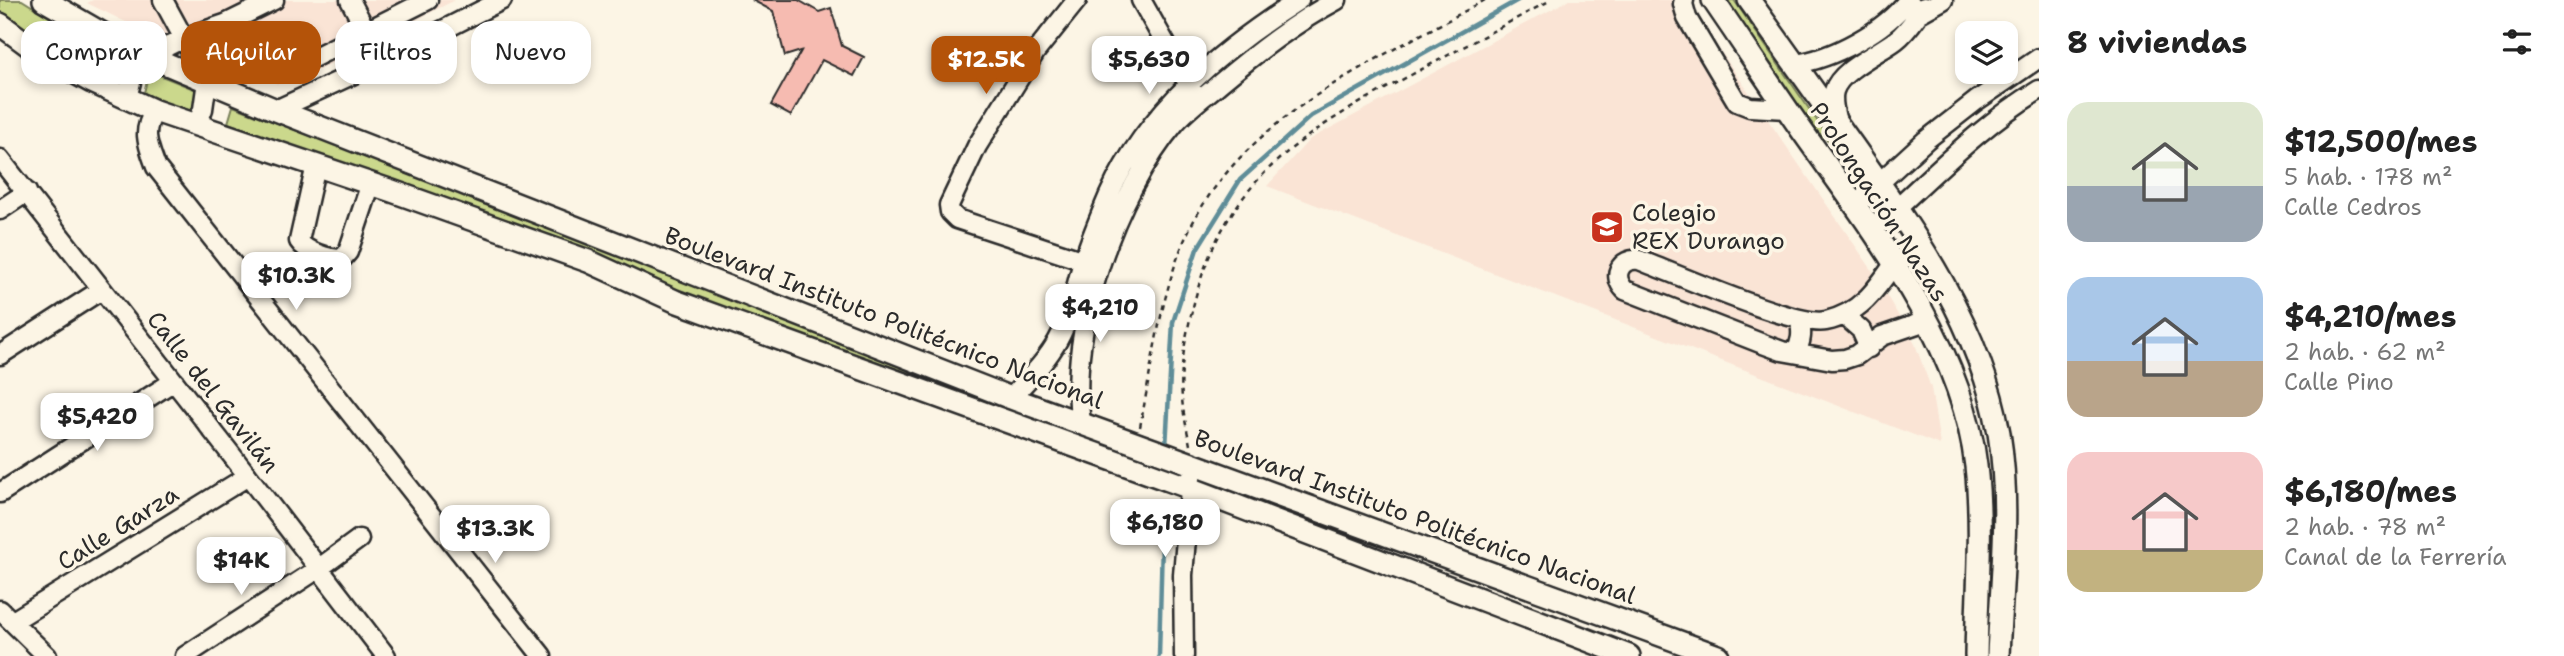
<!DOCTYPE html>
<html lang="es">
<meta charset="utf-8">
<style>
:root{--surface:#fff;--page:#f2f2f2;--text:#222;--muted:#767676;--accent:#b45309}
body{margin:0;font-family:"Shantell Sans",sans-serif;background:var(--page);color:var(--text);height:100vh;display:flex;flex-direction:column;font-size:26px;white-space:nowrap}
*{box-sizing:border-box;margin:0}
p{font-size:23px;color:var(--muted)}
.icon{flex:none;width:38px;height:38px;fill:none;stroke:currentColor;stroke-width:2;stroke-linecap:round;stroke-linejoin:round}
.map{position:relative;flex:1;overflow:hidden}
.panel{display:flex;flex-direction:column;background:var(--surface);width:525px}
.panel>*{flex:none}
.top-card{position:absolute;left:21px;top:21px;width:665px;height:63px;display:flex;gap:14px}
.controls{position:absolute;left:1955px;top:21px;display:grid;gap:14px}
.controls a{display:grid;place-items:center;width:63px;height:63px;border-radius:14px;background:var(--surface);box-shadow:0 4px 10px #0003;font-size:35px}
.price{position:absolute;translate:-50% -60px;padding:0 16px;border-radius:14px;background:#fff;color:#222;font-size:23px;line-height:46px;filter:drop-shadow(0 2px 4px #0008)}
.price::after{content:'';position:absolute;left:50%;top:42px;width:21px;height:16px;margin-left:-10px;background:inherit;clip-path:polygon(0 0,100% 0,50% 100%)}
.price.on{background:var(--accent);color:#fff}
ul{padding:0;list-style:none}
li{display:flex;align-items:center;gap:21px;height:175px;padding:0 28px}
li span{display:grid;place-items:center;flex:none;width:196px;height:140px;border-radius:21px;color:#555}
li>.icon{margin-inline-start:auto}
span .icon{width:84px;height:84px;fill:#fffc;stroke-width:1}
li b{font-size:30px}
h2{display:flex;justify-content:space-between;align-items:center;height:84px;padding:0 28px;font-size:30px}
.tag{padding:0 24px;border-radius:21px;background:var(--surface);box-shadow:0 4px 10px #0003;font-size:24px;line-height:63px}
.tag.on{background:var(--accent);color:#fff}
main{display:flex;flex:1;min-height:0}
.map>svg:first-child{display:block}
</style>
<main>
<div class="map">
<svg width="2039" height="656" viewBox="0 0 2039 656">
<rect width="100%" height="100%" fill="#fcf5e5"/>
<filter id="ink" filterUnits="userSpaceOnUse"><feTurbulence type="fractalNoise" baseFrequency=".0143" numOctaves="2"/><feDisplacementMap in="SourceGraphic" scale="14" xChannelSelector="R" yChannelSelector="G"/><feConvolveMatrix kernelMatrix="1 2 1 2 8 2 1 2 1" color-interpolation-filters="sRGB"/></filter>
<g filter="url(#ink)">
<path fill="#fae4d5" d="M93,0H455L297,81L278,84L148,33L87,3Z
M1569,0H1685L1870,267L1915,344L1931,388L1940,445L1267,186L1310,139Z"/>
<path fill="#cbd88c" stroke="#7b825c" stroke-width="2" d="M0,0H22L100,49L92,69L20,36L0,16Z
M1724,0H1734L1834,145L1813,128Z
M149,71L199,91L197,116L144,93Z
M233,106L976,392L972,404L228,123Z"/>
<g fill="none" stroke-linecap="round" stroke-linejoin="round">
<path stroke="#5f8d98" stroke-width="4.5" d="M1166,447L1173,322L1197,249L1240,180L1311,116L1518,0
M1159,656L1163,503"/>
</g>
<path fill="#f6bbb1" stroke="#2b2b2b" stroke-width="2" d="M752,0H798L819,12L831,8L842,46L864,57L854,76L822,60L791,116L771,105L801,51L785,56L773,11Z"/>
<g fill="none" stroke-linecap="round" stroke-linejoin="round">
<g stroke="#2b2b2b" stroke-width="23">
<path id="minor" d="M163,0L207,81L203,109L197,125
M350,0L382,61
M1077,0L1036,51L977,146L949,205L950,212L957,219L1093,264
M1141,0L1194,94
M1684,0L1683,4L1687,18L1737,102L1750,107L1786,109
M184,38L290,65H299L428,0
M1795,64C1832,59 1885,31 1908,0L1918,14L1943,0
M127,98L133,74L146,57L184,38L225,24L274,0
M276,110L382,61L502,0
M155,111C141,131 148,145 156,167L542,656
M1837,123C1835,113 1831,101 1834,91C1840,70 1879,53 1896,40C1908,31 1915,18 1924,7
M0,159L248,476L386,656
M316,165L299,241C306,252 329,259 342,259L348,252L371,183
M1855,205L1926,140L1976,101L2039,58
M0,210L27,192
M1872,230C1927,182 1976,128 2039,90
M1894,264C1876,290 1859,314 1826,321C1797,328 1674,273 1639,260C1620,258 1611,276 1625,290L1763,344L1782,351L1832,360L1845,359L1857,355L1882,336L1926,321
M1844,315L1861,330L1869,348
M1795,353C1802,342 1802,333 1800,320
M0,355L101,290
M1011,398C1027,380 1046,362 1058,340C1072,315 1075,286 1084,259C1091,238 1100,216 1109,195C1147,110 1222,49 1299,0
M1081,422C1066,331 1116,193 1175,123C1188,108 1205,96 1219,84C1256,53 1294,23 1337,0
M0,493L174,381
M0,610L47,656
M13,621L248,476
M185,656L318,569L359,539
M1184,656L1183,575L1191,478"/>
</g>
<g stroke="#2b2b2b" stroke-width="26">
<path id="major" d="M44,0L124,46L276,110L1011,398L1718,656
M1713,0C1744,45 1774,91 1805,135C1874,232 1962,344 1976,466C1983,528 1977,593 1976,656
M1749,0C1784,49 1819,98 1854,147C1916,235 1980,325 1999,433C2011,506 2001,583 1998,656
M0,24L39,53L92,82L155,111L392,191L588,261L675,301L1190,488L1629,656
M84,66L107,75L116,74L121,68L124,46"/>
</g>
<path stroke="#2b2b2b" stroke-width="2.5" stroke-dasharray="5 5" stroke-linecap="butt" d="M1140,427C1152,366 1159,304 1182,246C1233,119 1375,62 1485,0
M1190,445C1187,429 1183,413 1182,398C1179,365 1187,330 1195,299C1227,177 1307,130 1411,75C1458,50 1504,25 1551,0"/>
<use href="#minor" stroke="#fcf5e5" stroke-width="18"/>
<use href="#major" stroke="#fcf5e5" stroke-width="21"/>
</g>
</g>
<defs>
<g id="school-square" transform="scale(1.75)"><rect x="-9" y="-9" width="18" height="18" rx="4" fill="#c8321e" stroke="#fcf5e5"/><path d="M0-5L7-2L0 1L-7-2ZM-4 1L0 2.5L4 1V4Q0 6-4 4Z" fill="#fff"/></g>
</defs>
<g fill-rule="evenodd">
<use href="#school-square" x="1607" y="227"/>
</g>
<g text-anchor="middle" stroke-width="7" stroke-linejoin="round" paint-order="stroke">
<g font-size="24" fill="#2b2b2b" stroke="#fcf5e5">
<text transform="translate(1879 202) rotate(57)" y="8">Prolongación Nazas</text>
<text transform="translate(884 318) rotate(21)" y="8">Boulevard Instituto Politécnico Nacional</text>
<text transform="translate(213 392) rotate(52)" y="8">Calle del Gavilán</text>
<text transform="translate(1415 517) rotate(20)" y="8">Boulevard Instituto Politécnico Nacional</text>
<text transform="translate(118 528) rotate(-32)" y="8">Calle Garza</text>
</g>
<g font-size="24" fill="#2b2b2b" stroke="#fcf5e5" text-anchor="start">
<text x="1632" y="221">Colegio<tspan x="1632" dy="28">REX Durango</tspan></text>
</g>
</g>
</svg>
<div class="controls">
<a><svg class="icon" aria-label="layers" viewBox="0 0 24 24"><path d="M12 4l9 5-9 5-9-5zM3 14l9 5 9-5"/></svg></a>
</div>
<b class="price on" style="left:986px;top:96px">$12.5K</b>
<b class="price" style="left:1149px;top:96px">$5,630</b>
<b class="price" style="left:296px;top:312px">$10.3K</b>
<b class="price" style="left:1100px;top:344px">$4,210</b>
<b class="price" style="left:97px;top:453px">$5,420</b>
<b class="price" style="left:1165px;top:559px">$6,180</b>
<b class="price" style="left:495px;top:565px">$13.3K</b>
<b class="price" style="left:241px;top:597px">$14K</b>
<div class="top-card">
<a class="tag">Comprar</a>
<a class="tag on">Alquilar</a>
<a class="tag">Filtros</a>
<a class="tag">Nuevo</a>
</div>
</div>
<section class="panel">
<h2>8 viviendas<svg class="icon" aria-label="filters" viewBox="0 0 24 24"><path d="M4 7h16M4 17h16"/><circle cx="9" cy="7" r="2"/><circle cx="15" cy="17" r="2"/></svg></h2>
<ul>
<li><span style="background:linear-gradient(#dfe7d0 60%,#9aa5b1 0)"><svg class="icon" aria-label="home" viewBox="0 0 24 24"><path d="M3 11l9-7 9 7M6 9v11h12V9"/></svg></span><div><b>$12,500/mes</b><p>5 hab. · 178 m²</p><p>Calle Cedros</p></div></li>
<li><span style="background:linear-gradient(#a9c7e8 60%,#b9a48a 0)"><svg class="icon" aria-label="home" viewBox="0 0 24 24"><path d="M3 11l9-7 9 7M6 9v11h12V9"/></svg></span><div><b>$4,210/mes</b><p>2 hab. · 62 m²</p><p>Calle Pino</p></div></li>
<li><span style="background:linear-gradient(#f6c9c9 70%,#c2b280 0)"><svg class="icon" aria-label="home" viewBox="0 0 24 24"><path d="M3 11l9-7 9 7M6 9v11h12V9"/></svg></span><div><b>$6,180/mes</b><p>2 hab. · 78 m²</p><p>Canal de la Ferrería</p></div></li>
</ul>
</section>
</main>
